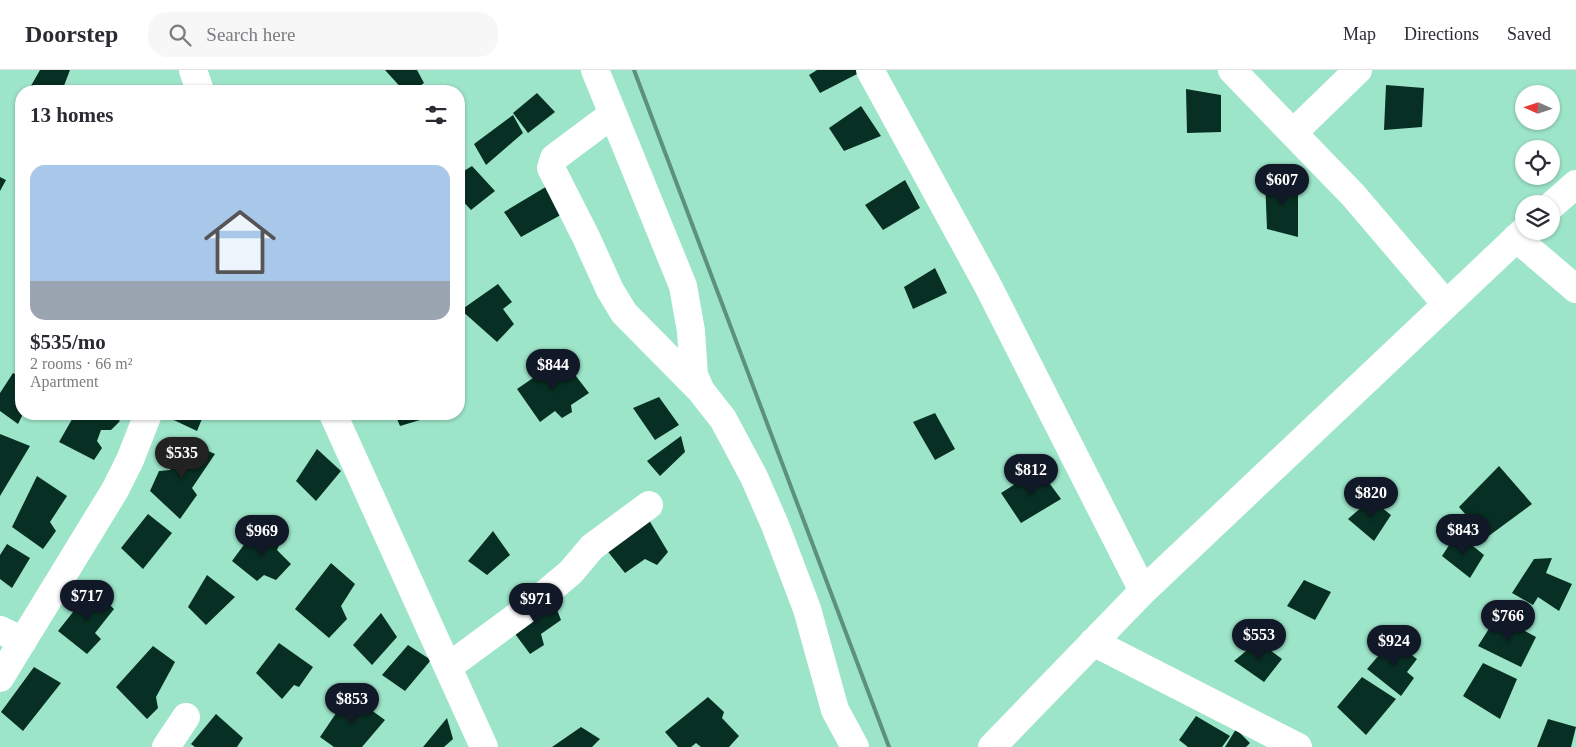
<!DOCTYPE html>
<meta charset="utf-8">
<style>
:root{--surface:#fff;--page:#f7f7f7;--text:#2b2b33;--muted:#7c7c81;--line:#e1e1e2;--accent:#111827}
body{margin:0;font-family:Georgia,serif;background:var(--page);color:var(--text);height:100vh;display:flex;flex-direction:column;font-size:19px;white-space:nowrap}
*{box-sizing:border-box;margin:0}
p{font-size:16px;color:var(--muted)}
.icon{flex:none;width:28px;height:28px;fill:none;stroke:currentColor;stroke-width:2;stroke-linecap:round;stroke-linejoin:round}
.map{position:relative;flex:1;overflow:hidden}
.details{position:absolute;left:15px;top:15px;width:450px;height:335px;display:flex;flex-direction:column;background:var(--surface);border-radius:20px;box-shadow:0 1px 4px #0004}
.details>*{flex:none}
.needle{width:32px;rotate:273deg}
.tools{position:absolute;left:1515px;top:15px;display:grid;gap:10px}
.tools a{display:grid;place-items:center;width:45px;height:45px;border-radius:50%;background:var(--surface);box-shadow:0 1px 4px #0004;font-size:25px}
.price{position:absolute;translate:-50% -42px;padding:0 11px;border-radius:18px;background:var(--accent);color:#fff;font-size:16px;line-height:32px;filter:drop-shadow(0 1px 2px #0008)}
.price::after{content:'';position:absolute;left:50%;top:30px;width:15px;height:11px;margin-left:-8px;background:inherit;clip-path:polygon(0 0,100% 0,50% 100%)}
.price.active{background:#222;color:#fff}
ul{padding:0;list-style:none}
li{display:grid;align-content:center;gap:10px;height:265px;padding:0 15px}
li+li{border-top:1px solid var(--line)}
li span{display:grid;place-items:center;height:155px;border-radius:15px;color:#555}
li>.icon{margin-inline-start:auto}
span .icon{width:90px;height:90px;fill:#fffc;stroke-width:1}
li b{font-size:21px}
h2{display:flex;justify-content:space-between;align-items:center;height:60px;padding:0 15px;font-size:21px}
header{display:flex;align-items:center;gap:30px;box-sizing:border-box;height:70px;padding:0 25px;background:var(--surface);border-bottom:1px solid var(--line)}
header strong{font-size:24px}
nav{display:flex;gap:28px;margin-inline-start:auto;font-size:18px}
.search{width:350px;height:45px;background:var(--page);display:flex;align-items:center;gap:12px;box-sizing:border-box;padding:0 18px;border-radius:20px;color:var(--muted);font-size:19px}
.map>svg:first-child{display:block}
</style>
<header>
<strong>Doorstep</strong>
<div class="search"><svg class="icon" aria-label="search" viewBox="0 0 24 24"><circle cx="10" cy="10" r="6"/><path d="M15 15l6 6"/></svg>Search here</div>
<nav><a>Map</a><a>Directions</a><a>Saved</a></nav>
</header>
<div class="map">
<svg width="1576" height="677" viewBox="0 0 1576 677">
<rect width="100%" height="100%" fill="#9de5c9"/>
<path fill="#082f23" d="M40,0H70L62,21H28Z
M385,0H417L424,13L413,21H404Z
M817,0H858L859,3L820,23L809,5Z
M1386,15L1424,18L1422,57L1384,60Z
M1186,19L1221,25V62L1187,63Z
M537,23L555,42L528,63L513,43Z
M861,36L881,66L844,81L829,58Z
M513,45L523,63L486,95L474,74Z
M472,96L495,121L471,140L459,127V104Z
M0,107L6,110L0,121Z
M1265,109L1298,110V167L1267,159Z
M905,110L920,138L883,160L865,135Z
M554,112L566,142L521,167L504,142Z
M935,198L947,223L913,239L904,217Z
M498,214L512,232L503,239L514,254L497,272L461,240Z
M562,288L589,323L571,335L572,342L562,348L555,341L540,352L517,319Z
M13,303L21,307V344H23L18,354L0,341V323Z
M659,327L679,355L655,370L633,338Z
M935,343L955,379L935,390L913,352Z
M75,344H111L120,351L111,360H101L97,371L102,378L94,390L59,372Z
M161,344H204L197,361Z
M395,344H430V347L400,356Z
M0,364L30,376L0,426Z
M681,366L685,382L660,406L647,391Z
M185,371L215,384L192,418L197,425L180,449L150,421L159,401L170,400Z
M317,379L341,401L316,431L296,411Z
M1499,396L1532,434L1486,468L1459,437Z
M1039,399L1061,429L1021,453L1001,423Z
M37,406L67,426L50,452L56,461L43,479L12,457Z
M1371,429L1391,445L1374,471L1348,449Z
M148,444L172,463L143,499L121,478Z
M649,450L668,482L657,495L645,489L625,503L605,478Z
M257,457L280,473L277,480L291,494L276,510L264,505L257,511L232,491Z
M493,461L510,485L487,505L468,491Z
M1457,463L1484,485L1470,508L1442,486Z
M7,474L30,488L12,518L0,509V485Z
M1552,488L1546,503L1572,514L1559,541L1538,527L1533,535L1512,523L1534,489Z
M331,493L355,514L341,536L347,549L329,568L295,539Z
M207,505L235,527L206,555L188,537Z
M1304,510L1331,522L1315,550L1287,536Z
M92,518L114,539L95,563L101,569L87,584L58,561Z
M552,527L561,550L541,564L544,575L530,584L510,557Z
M381,543L397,567L372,595L353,575Z
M1497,546L1536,567L1521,597L1478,576Z
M1392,570L1417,589L1407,602L1414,608L1401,626L1367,599Z
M1258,571L1282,589L1264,612L1234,591Z
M279,573L313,597L299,617L294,615L282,629L256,603Z
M408,575L431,590L405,621L382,605Z
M153,576L175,592L156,627L158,638L147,649L116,617Z
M1483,593L1517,609L1500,649L1463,626Z
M34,597L61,613L23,661L1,642Z
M1362,607L1396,629L1366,665L1337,637Z
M349,624L385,650L362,677H334L320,667Z
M708,627L724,642L722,648L739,666L729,677H701L696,673L691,677H678L665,662Z
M216,644L243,668L237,677H195L191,674Z
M1196,646L1230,666L1222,677H1188L1179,670Z
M447,648L453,669L444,677H423Z
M1548,649L1576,657L1571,677H1537Z
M581,657L600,669L592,677H552Z
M1236,659L1250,673L1246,677H1225Z"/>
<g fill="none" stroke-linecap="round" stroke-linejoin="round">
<path stroke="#fff" stroke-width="28" d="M193,0L200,21
M595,0L683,216L691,261L694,305L701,321L723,349L754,407L775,455L807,539L835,640L855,677
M870,0L987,214L1143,521
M1232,0L1353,125L1446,234
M613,44L554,88L551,98L586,167L610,220L624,243L700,320
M1293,63L1358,0
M1551,136L1576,114
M1516,168L1576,219
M333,344L484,677
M0,560L23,571
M1093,572L1298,677
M448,597L527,539L571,502L592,477L649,435
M0,608L115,420L130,390L148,344
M166,677L186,647
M992,677L1143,521L1524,161"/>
<path stroke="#5d917d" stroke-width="4" d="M634,0L889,677"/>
</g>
</svg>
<div class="tools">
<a><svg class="needle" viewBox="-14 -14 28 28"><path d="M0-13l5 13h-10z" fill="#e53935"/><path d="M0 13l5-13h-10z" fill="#7c7c81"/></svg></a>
<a><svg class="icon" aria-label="locate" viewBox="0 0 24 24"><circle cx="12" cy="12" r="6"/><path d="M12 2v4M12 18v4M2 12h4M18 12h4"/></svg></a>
<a><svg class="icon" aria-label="layers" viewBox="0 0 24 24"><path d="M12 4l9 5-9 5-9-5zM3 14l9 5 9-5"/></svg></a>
</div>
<b class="price" style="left:1282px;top:136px">$607</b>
<b class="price" style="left:553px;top:321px">$844</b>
<b class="price active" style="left:182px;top:409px">$535</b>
<b class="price" style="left:1031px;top:426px">$812</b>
<b class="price" style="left:1371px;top:449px">$820</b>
<b class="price" style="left:1463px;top:486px">$843</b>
<b class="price" style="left:262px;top:487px">$969</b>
<b class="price" style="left:87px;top:552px">$717</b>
<b class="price" style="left:536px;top:555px">$971</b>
<b class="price" style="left:1508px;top:572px">$766</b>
<b class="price" style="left:1259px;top:591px">$553</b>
<b class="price" style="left:1394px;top:597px">$924</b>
<b class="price" style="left:352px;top:655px">$853</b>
<section class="details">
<h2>13 homes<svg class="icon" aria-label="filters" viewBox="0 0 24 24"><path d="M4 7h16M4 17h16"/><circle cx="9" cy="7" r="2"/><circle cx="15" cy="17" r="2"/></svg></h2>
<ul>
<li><span style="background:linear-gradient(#a9c7e8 75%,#9aa5b1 0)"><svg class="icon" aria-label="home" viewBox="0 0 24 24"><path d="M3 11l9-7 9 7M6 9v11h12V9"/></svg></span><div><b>$535/mo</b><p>2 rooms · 66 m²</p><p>Apartment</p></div></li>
</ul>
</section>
</div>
